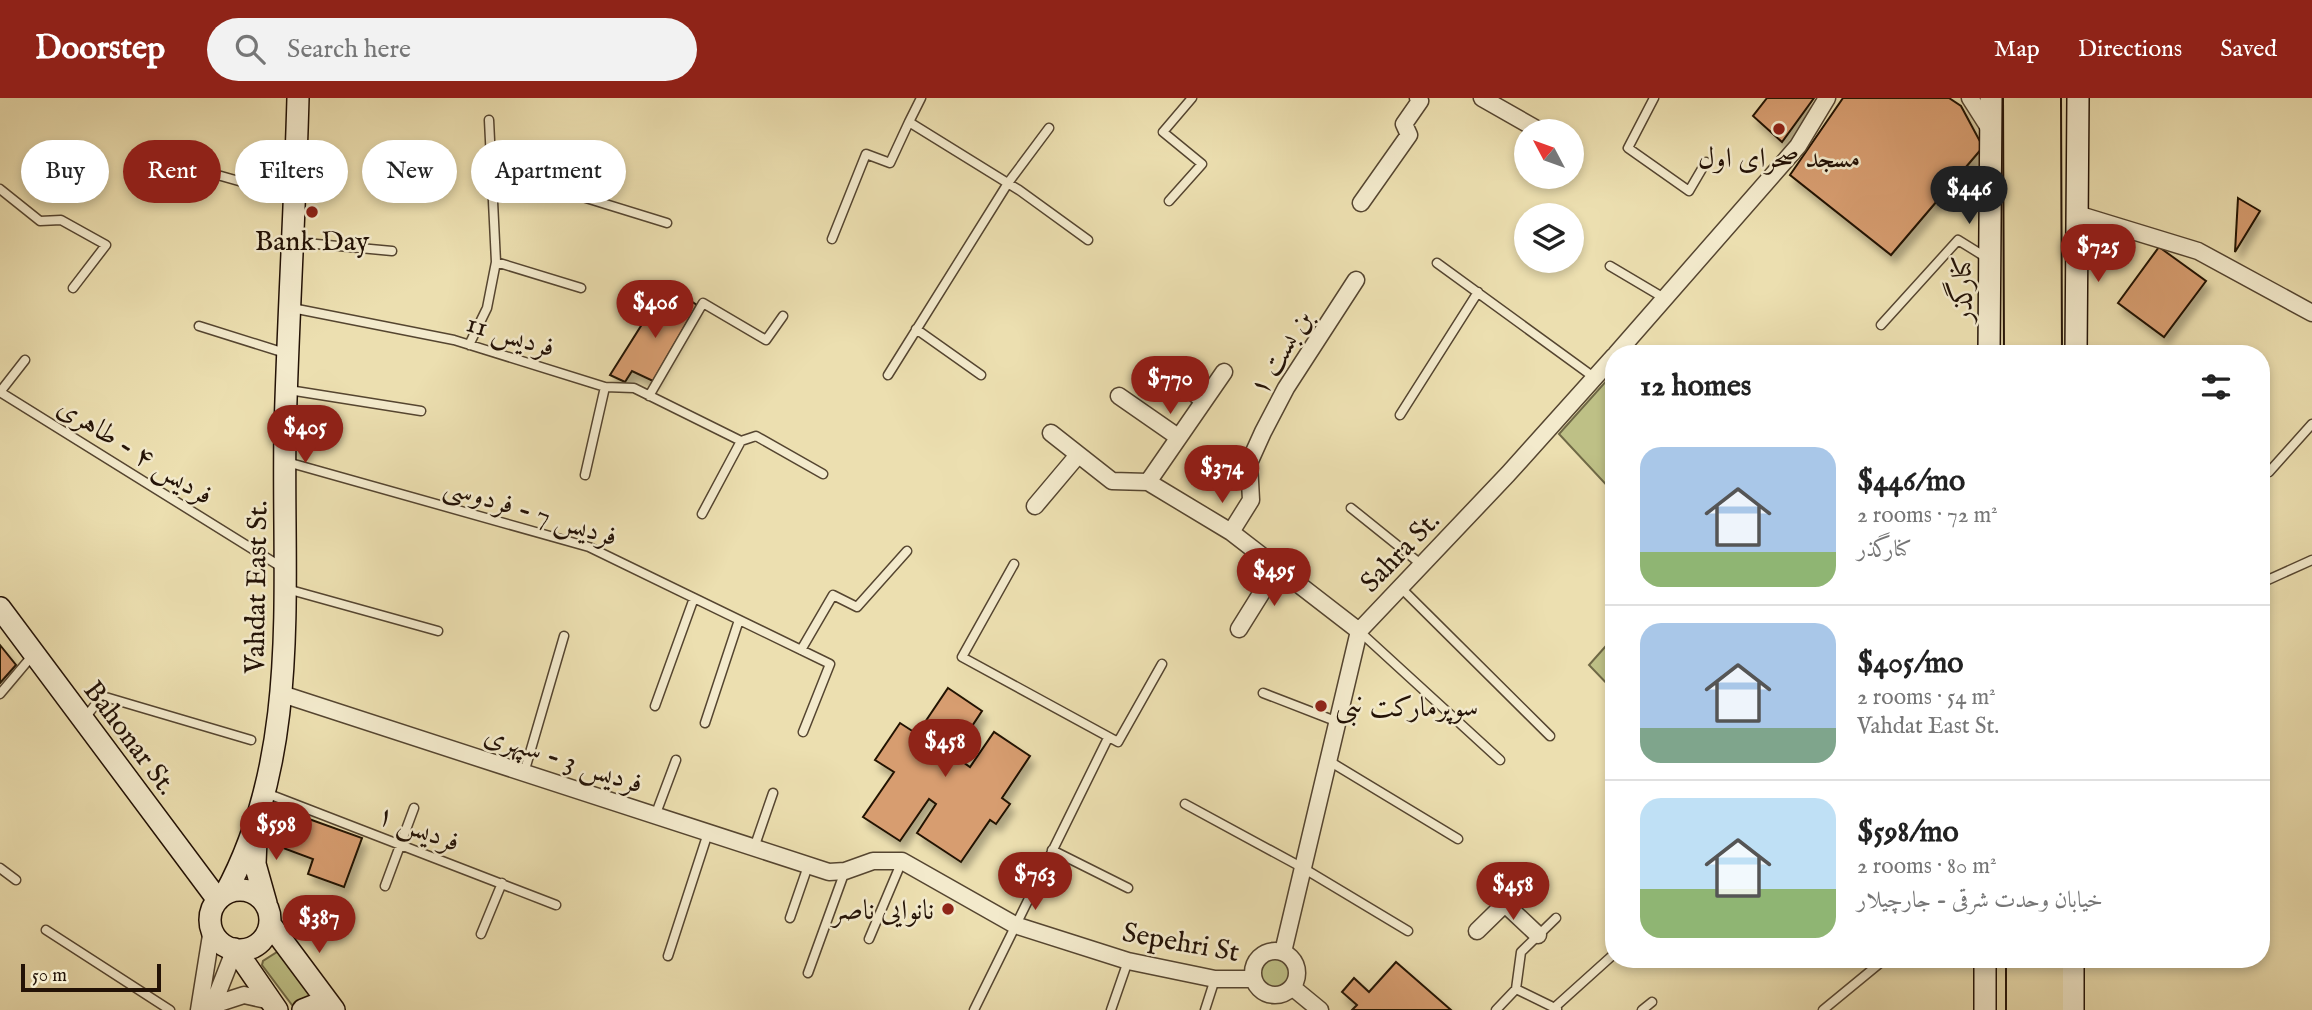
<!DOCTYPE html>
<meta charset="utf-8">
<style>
:root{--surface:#fff;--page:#f2f2f2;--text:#222;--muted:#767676;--line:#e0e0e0;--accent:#8f2418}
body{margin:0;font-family:"IM FELL English",Amiri,serif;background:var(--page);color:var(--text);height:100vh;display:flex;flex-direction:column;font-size:26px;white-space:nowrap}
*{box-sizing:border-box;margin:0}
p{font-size:23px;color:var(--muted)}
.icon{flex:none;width:38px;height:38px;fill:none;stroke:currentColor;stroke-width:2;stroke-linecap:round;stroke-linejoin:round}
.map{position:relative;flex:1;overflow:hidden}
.panel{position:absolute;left:1605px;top:247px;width:665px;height:623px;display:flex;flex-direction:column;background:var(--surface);border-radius:28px;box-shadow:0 4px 10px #0003}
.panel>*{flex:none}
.guide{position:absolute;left:21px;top:42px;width:665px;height:63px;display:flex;gap:14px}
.needle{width:46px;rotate:311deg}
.tools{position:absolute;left:1514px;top:21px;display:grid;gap:14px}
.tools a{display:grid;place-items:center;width:70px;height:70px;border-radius:50%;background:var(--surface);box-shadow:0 4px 10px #0003;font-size:35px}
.scale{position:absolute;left:21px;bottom:18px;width:140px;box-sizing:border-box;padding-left:7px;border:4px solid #231206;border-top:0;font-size:19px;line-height:24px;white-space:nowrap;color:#231206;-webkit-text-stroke:5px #f3eacc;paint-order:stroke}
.price{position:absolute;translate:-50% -60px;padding:0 16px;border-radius:24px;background:var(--accent);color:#fff;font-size:23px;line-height:46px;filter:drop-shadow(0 2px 4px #0008)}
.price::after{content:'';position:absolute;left:50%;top:42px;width:21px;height:16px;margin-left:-10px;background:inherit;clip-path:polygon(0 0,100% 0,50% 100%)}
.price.active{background:#222;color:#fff}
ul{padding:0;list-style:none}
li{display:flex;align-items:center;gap:21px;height:175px;padding:0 35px}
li+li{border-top:2px solid var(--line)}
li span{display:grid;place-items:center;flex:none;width:196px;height:140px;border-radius:21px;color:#555}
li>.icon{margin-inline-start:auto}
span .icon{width:84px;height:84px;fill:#fffc;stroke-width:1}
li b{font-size:30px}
h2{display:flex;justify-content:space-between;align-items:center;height:84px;padding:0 35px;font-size:30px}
.tag{padding:0 24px;border-radius:32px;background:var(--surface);box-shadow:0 4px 10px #0003;font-size:24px;line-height:63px}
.tag.active{background:var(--accent);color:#fff}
header{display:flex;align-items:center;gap:42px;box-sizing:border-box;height:98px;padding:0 35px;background:var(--accent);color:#fff}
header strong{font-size:33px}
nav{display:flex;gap:38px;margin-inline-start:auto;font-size:24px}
.search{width:490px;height:63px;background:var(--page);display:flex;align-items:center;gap:18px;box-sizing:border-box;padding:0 24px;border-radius:38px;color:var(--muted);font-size:26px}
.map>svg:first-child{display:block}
</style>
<header>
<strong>Doorstep</strong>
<div class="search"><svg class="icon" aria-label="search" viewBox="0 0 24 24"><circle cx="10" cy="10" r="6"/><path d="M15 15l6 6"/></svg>Search here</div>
<nav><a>Map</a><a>Directions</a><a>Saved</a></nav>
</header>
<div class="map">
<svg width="2312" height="912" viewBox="0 0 2312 912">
<defs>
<filter id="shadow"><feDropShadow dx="4.5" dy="8" stdDeviation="3.5" flood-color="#0004"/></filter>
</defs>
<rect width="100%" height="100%" fill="#ecdfb0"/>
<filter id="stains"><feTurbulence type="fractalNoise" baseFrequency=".00286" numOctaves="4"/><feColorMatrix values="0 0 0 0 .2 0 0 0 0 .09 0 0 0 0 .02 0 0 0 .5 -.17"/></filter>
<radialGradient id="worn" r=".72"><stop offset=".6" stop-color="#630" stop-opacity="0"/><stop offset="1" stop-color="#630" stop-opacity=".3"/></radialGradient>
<path fill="#bec086" stroke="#706946" stroke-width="2" d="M1608,281L1613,288V394L1559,336Z
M1613,540V592L1589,567Z
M277,854H281L313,898L295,911L262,867L263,863Z
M1259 875a16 16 0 1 1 32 0a16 16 0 1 1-32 0Z"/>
<path fill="#d79d70" stroke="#231206" stroke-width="2" filter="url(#shadow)" d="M1767,0H1814L1782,44L1753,18Z
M1843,0H1949L1961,8L1983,49L1891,157L1790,77Z
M2238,100L2260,113L2235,154Z
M2159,149L2206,183L2164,239L2118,205Z
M677,194L697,207L653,283L632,273L625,284L610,277L646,220L652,222Z
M0,547L16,567L0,585Z
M948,590L982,613L953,657L970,669L994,634L1030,658L1002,700L1010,706L996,726L990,722L961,764L917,735L936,706L929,701L900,743L863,719L894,674L875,662L900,625L917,636Z
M295,716L362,740L344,789L308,776L313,761L283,750Z
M1396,864L1451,912H1352L1357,907L1342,894L1354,880L1369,894Z"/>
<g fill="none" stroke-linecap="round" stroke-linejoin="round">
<g stroke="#554530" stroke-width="11">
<path id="lane" d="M921,0L909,24L1019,92L1088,142
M1654,0L1628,50L1689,93L1706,64
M492,71L667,125
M214,76L292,98
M0,91L40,123L61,122L106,147L73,190
M1169,103L1202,66L1163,34L1192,0
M832,141L866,56L890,65L909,24
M295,144L392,153
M496,164L581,190
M1437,165L1595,280
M1610,168L1664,200
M292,210L454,242L605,289L634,290L741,343L756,338L823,376
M1881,227L1958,142L1987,160
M199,228L285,255
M916,231L981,277
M469,247L487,210L496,164L489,22
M25,262L0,294L283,470
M888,277L1008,85L1049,30
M289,292L421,313
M649,298L703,205L766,242L783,218
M1400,317L1478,194
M287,364L589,449L830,566L803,634
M2269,374L2312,326
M585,377L605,289
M1351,410L1422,467
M702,416L741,343
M1014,466L962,559L1118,644L1162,566
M2261,485L2312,462
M1401,490L1550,638
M287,491L438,533
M1359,533L1500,662
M801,552L833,497L857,509L907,453
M1263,595L1338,624
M0,596L32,558
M655,608L694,500
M85,620L102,598L251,642
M705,625L739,522
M1329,663L1458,741
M524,675L564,538
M266,695L556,807
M1185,706L1303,770L1408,833
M655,718L676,662
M754,750L773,695
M1052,752L1128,790
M0,770L16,782
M385,788L414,710
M790,820L808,768
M46,832L170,912
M481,836L502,785
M869,841L902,763
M668,858L708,735
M808,875L845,773
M1516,891L1521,854L1556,820
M1554,910L1614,856
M974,912L1108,640
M1111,912L1128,863
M1205,912L1215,881
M1496,912L1516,891L1557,911
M1642,912L1652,904
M1823,912L1885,861"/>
</g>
<g stroke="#554530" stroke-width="19">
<path id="street" d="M1482,0L1540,33
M1970,0L1991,33
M1361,105L1409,37L1404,26L1420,3L1418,0
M2077,116L2198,153L2312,215
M1616,256L1798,48L1827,0
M1173,278L1204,303
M1119,298L1178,339
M1051,335L1112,383L1148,384L1231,434L1359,533
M1148,384L1224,274
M1035,408L1078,357
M1231,434L1251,402L1249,365L1263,334L1286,290L1356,182
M1239,531L1277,470
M282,596L829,774L845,773L873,763H902L1015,827L1128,863L1215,881H1253
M1505,806L1538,837
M1477,833L1522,789
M1253 875a22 22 0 1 1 44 0a22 22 0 1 1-44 0Z
M1283,854L1359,533L1508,376L1614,258
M1292,889L1320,912
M213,907L244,897L271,903
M199,912L212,831
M211,912L235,851"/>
</g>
<g stroke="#231206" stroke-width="24">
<path id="secondary" d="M1989,256L1991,0
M2076,256L2078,0
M0,510L218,802
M256,741L255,766L266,805
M210 822a30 30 0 1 1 60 0a30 30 0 1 1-60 0Z
M225,796C302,655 282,489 285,334C288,222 295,111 298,0
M270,826L334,912
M235,851L277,912
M2073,861V912
M303,912L318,906L332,912
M1985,912V861"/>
</g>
<g stroke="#231206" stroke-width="32">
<path id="highway" d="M2018,0L2019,256
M2046,0L2047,256
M2021,861V912
M2049,861V912"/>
</g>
<use href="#lane" stroke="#f3eacc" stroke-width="8"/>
<use href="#street" stroke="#f3eacc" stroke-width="16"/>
<use href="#secondary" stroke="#f3eacc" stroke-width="21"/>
<use href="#highway" stroke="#ecdfb0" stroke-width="28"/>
</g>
<g fill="#8f2418" stroke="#f3eacc" stroke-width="2.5">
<circle cx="1779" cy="31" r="7"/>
<circle cx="312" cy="114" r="7"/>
<circle cx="1321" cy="608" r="7"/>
<circle cx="948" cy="811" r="7"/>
</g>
<g text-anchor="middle" stroke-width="5" stroke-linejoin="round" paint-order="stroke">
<g font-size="28" fill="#231206" stroke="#f3eacc">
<text x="1779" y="69">مسجد صحرای اول</text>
<text x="312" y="152">Bank Day</text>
<text x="1335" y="618" text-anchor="start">سوپرمارکت نبی</text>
<text x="934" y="821" text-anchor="end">نانوایی ناصر</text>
</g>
<g font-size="28" fill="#231206" stroke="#f3eacc">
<text transform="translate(1961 191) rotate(-90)" y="10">کنارگذر</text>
<text transform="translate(511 236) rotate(17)" y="10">فردیس 11</text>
<text transform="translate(1280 254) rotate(-58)" y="10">بن بست ۱</text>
<text transform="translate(136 352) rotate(32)" y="10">فردیس ۴ - طاهری</text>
<text transform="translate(531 412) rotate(17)" y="10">فردیس 7 - فردوسی</text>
<text transform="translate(1399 453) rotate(-46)" y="10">Sahra St.</text>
<text transform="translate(255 489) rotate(-89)" y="10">Vahdat East St.</text>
<text transform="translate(131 639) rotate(53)" y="10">Bahonar St.</text>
<text transform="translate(564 660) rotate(18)" y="10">فردیس 3 - سپهری</text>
<text transform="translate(419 729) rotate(21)" y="10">فردیس ۱</text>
<text transform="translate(1181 843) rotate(10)" y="10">Sepehri St</text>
</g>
</g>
<rect width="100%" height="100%" filter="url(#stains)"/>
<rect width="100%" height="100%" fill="url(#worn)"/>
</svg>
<div class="tools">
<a><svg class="needle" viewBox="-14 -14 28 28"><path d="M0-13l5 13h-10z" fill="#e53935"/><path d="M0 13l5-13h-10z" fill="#767676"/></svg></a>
<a><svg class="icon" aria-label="layers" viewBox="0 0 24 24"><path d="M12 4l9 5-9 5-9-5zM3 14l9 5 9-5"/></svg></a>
</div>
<div class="scale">50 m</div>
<b class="price active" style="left:1969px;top:128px">$446</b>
<b class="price" style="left:2098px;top:186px">$725</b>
<b class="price" style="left:655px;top:242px">$406</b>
<b class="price" style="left:1170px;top:318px">$770</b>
<b class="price" style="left:305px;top:367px">$405</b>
<b class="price" style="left:1222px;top:407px">$374</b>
<b class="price" style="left:1274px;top:510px">$495</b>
<b class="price" style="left:945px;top:681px">$458</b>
<b class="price" style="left:276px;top:764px">$598</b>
<b class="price" style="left:1035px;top:814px">$763</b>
<b class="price" style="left:1513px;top:824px">$458</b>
<b class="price" style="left:319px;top:857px">$387</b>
<div class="guide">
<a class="tag">Buy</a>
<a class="tag active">Rent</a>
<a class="tag">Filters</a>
<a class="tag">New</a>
<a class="tag">Apartment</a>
</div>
<section class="panel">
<h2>12 homes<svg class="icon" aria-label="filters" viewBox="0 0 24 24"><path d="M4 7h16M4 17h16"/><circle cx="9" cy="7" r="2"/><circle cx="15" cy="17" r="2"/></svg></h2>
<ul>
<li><span style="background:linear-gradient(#a9c7e8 75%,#8fb573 0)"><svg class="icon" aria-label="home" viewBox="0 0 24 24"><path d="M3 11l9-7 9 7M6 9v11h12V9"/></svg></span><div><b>$446/mo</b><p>2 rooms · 72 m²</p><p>کنارگذر</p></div></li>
<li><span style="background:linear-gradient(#a9c7e8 75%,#7fa58c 0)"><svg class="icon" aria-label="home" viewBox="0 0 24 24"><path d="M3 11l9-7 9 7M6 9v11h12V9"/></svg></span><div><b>$405/mo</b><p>2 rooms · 54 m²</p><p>Vahdat East St.</p></div></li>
<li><span style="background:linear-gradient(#bfe0f5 65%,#8fb573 0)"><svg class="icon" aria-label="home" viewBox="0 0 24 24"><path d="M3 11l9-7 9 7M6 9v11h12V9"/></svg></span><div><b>$598/mo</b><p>2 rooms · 80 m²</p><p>خیابان وحدت شرقی - جارچیلار</p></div></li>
</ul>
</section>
</div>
